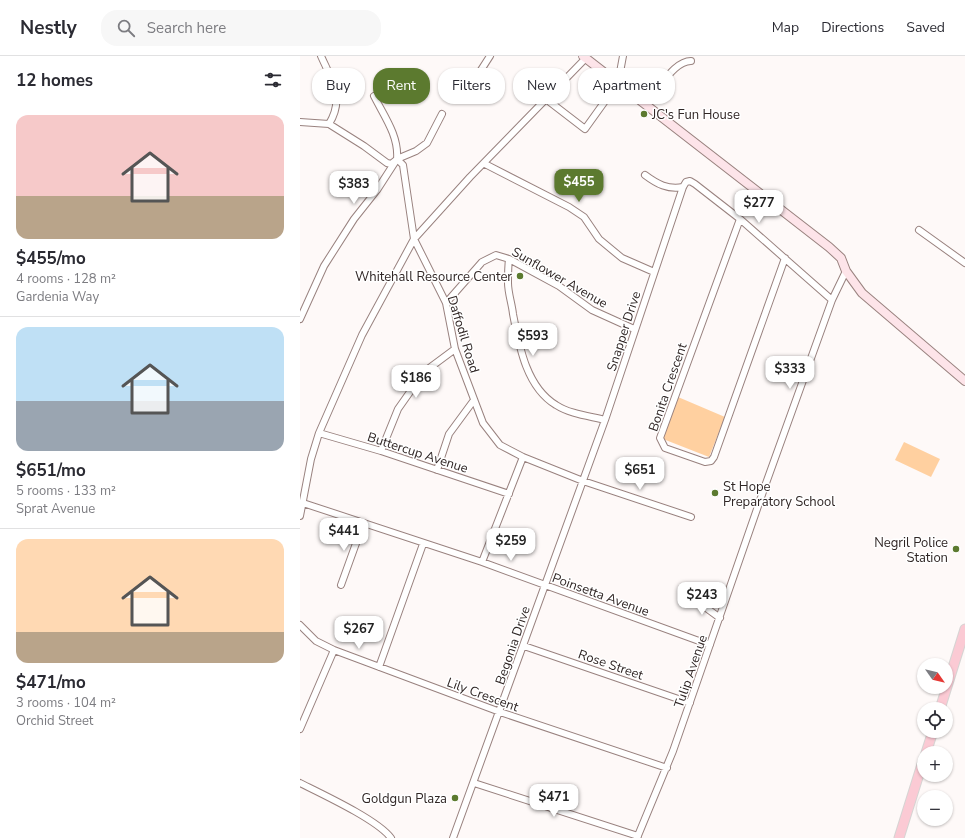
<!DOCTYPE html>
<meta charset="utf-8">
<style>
:root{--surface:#fff;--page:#f7f7f7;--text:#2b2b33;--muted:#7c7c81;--line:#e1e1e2;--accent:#5c7a2f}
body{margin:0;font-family:"Nunito Sans",sans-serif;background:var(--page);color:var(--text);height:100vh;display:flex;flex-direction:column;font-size:15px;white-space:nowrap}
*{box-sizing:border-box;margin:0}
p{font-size:13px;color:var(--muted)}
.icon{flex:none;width:22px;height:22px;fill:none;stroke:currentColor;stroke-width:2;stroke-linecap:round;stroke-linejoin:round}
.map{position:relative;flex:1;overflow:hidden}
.side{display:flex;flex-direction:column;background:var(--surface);width:300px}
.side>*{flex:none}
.guide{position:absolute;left:12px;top:12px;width:380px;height:36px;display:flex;gap:8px}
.needle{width:26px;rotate:124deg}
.fabs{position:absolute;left:617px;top:602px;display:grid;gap:8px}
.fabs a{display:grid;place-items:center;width:36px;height:36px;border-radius:50%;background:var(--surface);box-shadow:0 1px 3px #0004;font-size:20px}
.price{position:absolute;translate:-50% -34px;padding:0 9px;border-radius:8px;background:#fff;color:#222;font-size:13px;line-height:26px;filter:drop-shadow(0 1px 2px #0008)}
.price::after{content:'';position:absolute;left:50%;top:24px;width:12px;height:9px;margin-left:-6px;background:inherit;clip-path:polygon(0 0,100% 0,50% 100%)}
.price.selected{background:var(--accent);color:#fff}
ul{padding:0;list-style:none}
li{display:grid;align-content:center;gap:8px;height:212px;padding:0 16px}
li+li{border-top:1px solid var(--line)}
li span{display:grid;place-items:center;height:124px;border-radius:12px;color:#555}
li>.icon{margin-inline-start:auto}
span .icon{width:72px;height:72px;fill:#fffc;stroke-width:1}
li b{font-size:17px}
h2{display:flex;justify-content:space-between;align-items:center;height:48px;padding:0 16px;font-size:17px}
.pill{padding:0 14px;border-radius:16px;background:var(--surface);box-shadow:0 1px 3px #0004;font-size:14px;line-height:36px}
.pill.selected{background:var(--accent);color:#fff}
header{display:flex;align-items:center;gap:24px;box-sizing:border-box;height:56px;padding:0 20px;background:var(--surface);border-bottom:1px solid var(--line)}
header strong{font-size:19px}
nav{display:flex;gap:22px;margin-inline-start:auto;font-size:14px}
.search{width:280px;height:36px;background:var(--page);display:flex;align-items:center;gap:10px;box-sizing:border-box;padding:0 14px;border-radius:16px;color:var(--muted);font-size:15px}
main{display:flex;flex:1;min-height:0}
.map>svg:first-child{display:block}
</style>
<header>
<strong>Nestly</strong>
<div class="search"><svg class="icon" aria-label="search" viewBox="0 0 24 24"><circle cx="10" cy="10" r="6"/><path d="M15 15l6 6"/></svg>Search here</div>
<nav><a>Map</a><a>Directions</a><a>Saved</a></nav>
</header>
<main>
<section class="side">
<h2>12 homes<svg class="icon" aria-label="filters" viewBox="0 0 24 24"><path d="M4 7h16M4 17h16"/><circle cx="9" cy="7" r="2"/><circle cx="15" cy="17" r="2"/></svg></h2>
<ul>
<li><span style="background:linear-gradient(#f6c9c9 65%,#b9a48a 0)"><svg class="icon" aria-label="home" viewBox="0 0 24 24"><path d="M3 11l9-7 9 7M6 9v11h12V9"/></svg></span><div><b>$455/mo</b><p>4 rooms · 128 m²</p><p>Gardenia Way</p></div></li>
<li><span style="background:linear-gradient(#bfe0f5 60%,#9aa5b1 0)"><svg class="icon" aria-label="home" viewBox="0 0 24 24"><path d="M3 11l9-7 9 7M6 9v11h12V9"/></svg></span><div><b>$651/mo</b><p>5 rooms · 133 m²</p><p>Sprat Avenue</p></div></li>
<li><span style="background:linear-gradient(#ffd9b3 75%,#b9a48a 0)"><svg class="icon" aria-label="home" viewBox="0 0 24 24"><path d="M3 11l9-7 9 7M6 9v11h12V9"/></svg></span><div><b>$471/mo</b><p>3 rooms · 104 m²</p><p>Orchid Street</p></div></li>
</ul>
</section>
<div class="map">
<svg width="665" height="782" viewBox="0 0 665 782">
<rect width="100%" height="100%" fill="#fef9f8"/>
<path fill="#ffd0a0" d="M378,341L425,361L409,401L363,383Z
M604,386L640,403L631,421L595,404Z"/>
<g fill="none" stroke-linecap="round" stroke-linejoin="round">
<g stroke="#99827f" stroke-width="8">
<path id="street" d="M21,0C32,25 45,42 29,68
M181,14L190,0
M74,40C84,60 99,80 97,103L103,109L114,183L146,247L155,293L183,367L200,389L223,401L283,425L391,461
M246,43L285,73L318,27L323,0
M345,46C359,35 373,5 391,5
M0,66L29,68L64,90L87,107L91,108L96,104
M185,108L269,151L284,161L299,183L322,202L354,216
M345,119C357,128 368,134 383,131
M440,163L360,382L365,392L405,406L411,405L414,401L485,202
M619,174L665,207
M209,203C208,211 208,219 208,227C208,237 212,248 213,258C219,289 226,331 256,349C270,358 289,360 305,364
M146,247L182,206L196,199L209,203L259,230L292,254L334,273
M0,263L24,210L54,163L77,134L97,103L116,95L127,87L142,58
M19,377L81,395L209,438
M81,395L98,353L124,316L155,293
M137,414L149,378L174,344
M3,447L182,506L410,589
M0,460L11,403L19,377L62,279L114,183L170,121L286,2
M182,506L223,401
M41,529L63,468
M394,543L420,562
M0,569L16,585L34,594L200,656L367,712
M224,590L390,647
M79,611L123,488
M0,673L34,594
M0,727C22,738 78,764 91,782
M174,727L338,780
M153,782L305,364L383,131L386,126L390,125L395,128L440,163L532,244
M337,782L373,695L465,430L532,244L546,215"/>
</g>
<g stroke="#99827f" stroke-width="10">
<path id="secondary" d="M283,0L529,191L541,202L546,215L562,237L665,325"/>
</g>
<g stroke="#d6d4d3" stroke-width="11">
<path id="primary" d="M640,653L665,573
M626,697L633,675
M599,782L624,702"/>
</g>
<use href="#street" stroke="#fff" stroke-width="6"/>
<use href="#secondary" stroke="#fde4e9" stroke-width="8"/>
<use href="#primary" stroke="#fbcad4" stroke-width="9"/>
</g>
<g fill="#5c7a2f" stroke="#fff" stroke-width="1.5">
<circle cx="344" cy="58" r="4"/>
<circle cx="220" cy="220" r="4"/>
<circle cx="415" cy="437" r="4"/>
<circle cx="656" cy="493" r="4"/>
<circle cx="155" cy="742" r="4"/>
</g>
<g text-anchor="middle" stroke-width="3" stroke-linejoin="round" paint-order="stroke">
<g font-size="13" fill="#302625" stroke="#fff" text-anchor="end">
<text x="352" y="63" text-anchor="start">JC's Fun House</text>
<text x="212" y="225">Whitehall Resource Center</text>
<text x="423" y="435" text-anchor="start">St Hope<tspan x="423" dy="15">Preparatory School</tspan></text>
<text x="648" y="491">Negril Police<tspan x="648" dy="15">Station</tspan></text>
<text x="147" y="747">Goldgun Plaza</text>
</g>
<g font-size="13" fill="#302625" stroke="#fff">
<text transform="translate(260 221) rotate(30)" y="5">Sunflower Avenue</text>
<text transform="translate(323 275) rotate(-72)" y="5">Snapper Drive</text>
<text transform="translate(164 278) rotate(73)" y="5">Daffodil Road</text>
<text transform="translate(367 331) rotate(-71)" y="5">Bonita Crescent</text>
<text transform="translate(118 396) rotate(18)" y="5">Buttercup Avenue</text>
<text transform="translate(301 538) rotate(20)" y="5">Poinsetta Avenue</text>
<text transform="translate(212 589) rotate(-71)" y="5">Begonia Drive</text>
<text transform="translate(311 608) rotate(19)" y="5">Rose Street</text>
<text transform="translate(390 615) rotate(-71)" y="5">Tulip Avenue</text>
<text transform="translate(183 638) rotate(20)" y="5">Lily Crescent</text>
</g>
</g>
</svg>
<div class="fabs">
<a><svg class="needle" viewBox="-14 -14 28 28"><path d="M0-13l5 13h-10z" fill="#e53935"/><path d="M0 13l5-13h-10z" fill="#7c7c81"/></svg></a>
<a><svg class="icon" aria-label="locate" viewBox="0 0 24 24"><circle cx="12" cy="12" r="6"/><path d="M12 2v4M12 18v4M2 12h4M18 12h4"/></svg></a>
<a>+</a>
<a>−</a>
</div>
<b class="price selected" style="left:279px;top:147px">$455</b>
<b class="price" style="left:54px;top:149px">$383</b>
<b class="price" style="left:459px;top:168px">$277</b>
<b class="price" style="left:233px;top:301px">$593</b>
<b class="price" style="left:490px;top:334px">$333</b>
<b class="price" style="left:116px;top:343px">$186</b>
<b class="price" style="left:340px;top:435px">$651</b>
<b class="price" style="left:44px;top:496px">$441</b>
<b class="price" style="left:211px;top:506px">$259</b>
<b class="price" style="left:402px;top:560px">$243</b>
<b class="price" style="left:59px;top:594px">$267</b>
<b class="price" style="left:254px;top:762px">$471</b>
<div class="guide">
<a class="pill">Buy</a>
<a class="pill selected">Rent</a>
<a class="pill">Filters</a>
<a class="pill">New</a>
<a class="pill">Apartment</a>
</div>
</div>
</main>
